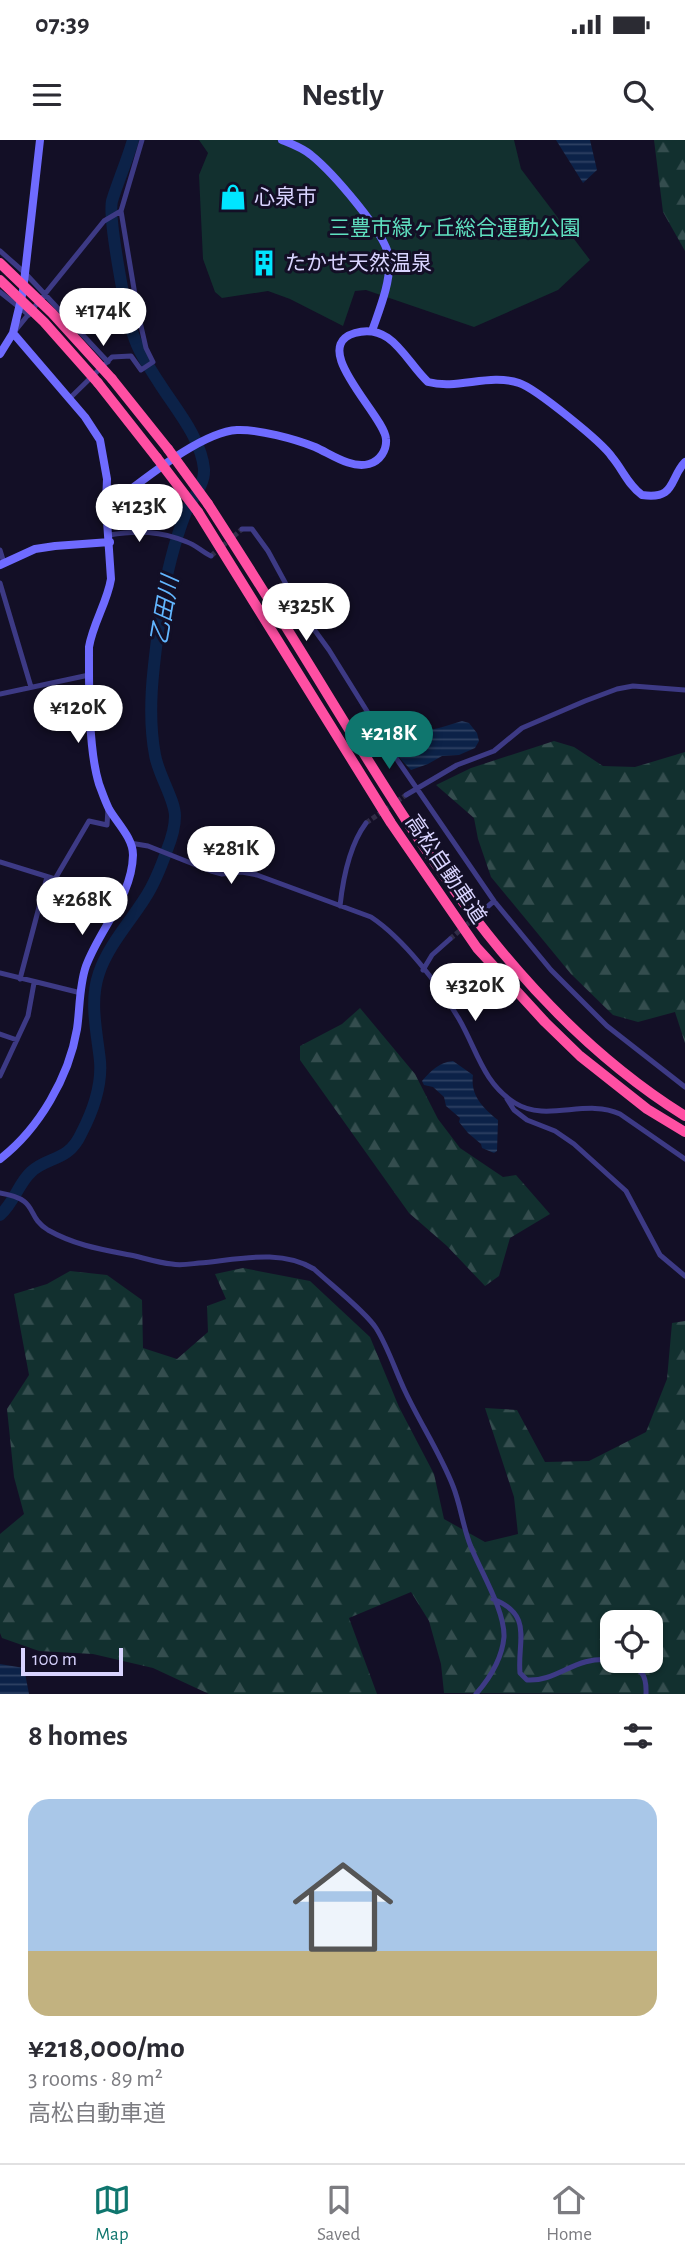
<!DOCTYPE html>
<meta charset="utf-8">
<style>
:root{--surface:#fff;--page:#f7f7f7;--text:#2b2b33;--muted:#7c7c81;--line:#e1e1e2;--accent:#0f766e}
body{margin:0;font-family:"Alegreya Sans","Noto Sans JP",sans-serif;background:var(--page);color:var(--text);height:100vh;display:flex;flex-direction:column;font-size:26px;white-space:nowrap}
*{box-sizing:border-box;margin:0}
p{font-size:23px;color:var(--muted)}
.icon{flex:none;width:38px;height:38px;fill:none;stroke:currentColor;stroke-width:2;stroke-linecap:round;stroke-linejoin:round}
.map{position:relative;height:1554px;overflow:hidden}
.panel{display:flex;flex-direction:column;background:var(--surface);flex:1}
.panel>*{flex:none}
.tools{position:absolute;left:600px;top:1470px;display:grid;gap:14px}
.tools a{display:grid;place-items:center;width:63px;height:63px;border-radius:14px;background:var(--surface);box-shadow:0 2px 5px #0004;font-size:35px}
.scale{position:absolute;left:21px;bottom:18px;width:102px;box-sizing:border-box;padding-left:7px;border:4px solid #d9d4ff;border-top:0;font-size:19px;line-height:24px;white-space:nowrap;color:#d9d4ff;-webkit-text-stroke:5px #130f26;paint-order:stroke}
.price{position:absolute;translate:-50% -60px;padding:0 16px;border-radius:24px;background:#fff;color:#222;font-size:23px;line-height:46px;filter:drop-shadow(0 2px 4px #0008)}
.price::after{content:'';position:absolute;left:50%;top:42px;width:21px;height:16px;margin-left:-10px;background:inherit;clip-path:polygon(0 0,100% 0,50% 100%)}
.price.on{background:var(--accent);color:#fff}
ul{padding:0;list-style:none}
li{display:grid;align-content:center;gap:14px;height:371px;padding:0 28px}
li+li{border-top:2px solid var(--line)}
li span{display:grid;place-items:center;height:217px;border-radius:21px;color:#555}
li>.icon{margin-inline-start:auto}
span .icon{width:126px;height:126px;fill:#fffc;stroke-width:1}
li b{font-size:30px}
h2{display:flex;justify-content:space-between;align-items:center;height:84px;padding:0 28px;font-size:30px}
.status{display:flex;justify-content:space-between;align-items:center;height:49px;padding:0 35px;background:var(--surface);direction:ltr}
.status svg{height:19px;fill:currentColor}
header{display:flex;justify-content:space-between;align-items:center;height:91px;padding:0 28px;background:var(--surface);font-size:32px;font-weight:600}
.dock{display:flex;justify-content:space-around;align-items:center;height:98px;border-top:2px solid var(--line);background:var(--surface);font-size:19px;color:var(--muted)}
.dock a{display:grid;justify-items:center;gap:4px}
.dock .on{color:var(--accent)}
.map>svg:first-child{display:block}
</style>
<div class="status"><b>07:39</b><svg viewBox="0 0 49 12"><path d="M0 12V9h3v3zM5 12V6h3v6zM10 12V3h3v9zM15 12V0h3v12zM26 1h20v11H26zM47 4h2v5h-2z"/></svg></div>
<header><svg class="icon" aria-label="menu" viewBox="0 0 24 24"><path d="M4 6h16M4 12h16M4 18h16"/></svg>Nestly<svg class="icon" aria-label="search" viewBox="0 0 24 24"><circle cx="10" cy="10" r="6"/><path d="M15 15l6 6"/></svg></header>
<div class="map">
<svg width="685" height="1554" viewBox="0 0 685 1554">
<defs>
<pattern id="forest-firs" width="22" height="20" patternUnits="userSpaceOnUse" patternTransform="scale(1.75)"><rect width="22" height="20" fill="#12302f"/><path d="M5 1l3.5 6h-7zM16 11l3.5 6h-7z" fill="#344d4e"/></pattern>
<pattern id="water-rules" width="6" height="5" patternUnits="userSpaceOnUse" patternTransform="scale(1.75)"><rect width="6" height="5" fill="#0c2248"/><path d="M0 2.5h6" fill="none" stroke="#2f4163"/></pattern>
</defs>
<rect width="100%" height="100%" fill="#130f26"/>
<path fill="#12302f" d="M199,0H514L521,29L590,120L558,150L474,187L366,150L355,151L343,186L290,159L268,151L222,158L215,152L203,119L199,35L208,13Z"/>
<path fill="url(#forest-firs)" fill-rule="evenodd" d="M654,0H685V111L663,72Z
M554,601L574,607L603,626L635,627L685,612V903L675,872L638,882L613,875L571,834L491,737L478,699L474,678L436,645L471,628Z
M360,868L415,934L438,979L460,1008L503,1037L516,1035L550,1074L510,1098L499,1136L485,1146L447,1106L409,1073L300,920V906L342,884Z
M243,1128L310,1141L370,1197L399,1267L434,1334L444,1379L485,1402L518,1394L514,1357L485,1268L517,1270L545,1322L589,1321L646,1292L667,1239L672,1183L685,1181V1554L444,1553L441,1524L429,1481L411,1452L349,1478L377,1554H209L153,1528L93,1514L39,1511L2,1498L0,1493V1394L24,1374L14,1337L7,1269L29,1235L14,1154L47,1144L70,1131L107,1135L142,1160L143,1208L177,1219L208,1192L207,1166L226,1159L215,1134ZM612,1482H651V1521H612Z"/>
<path fill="url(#water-rules)" d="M556,0H590L597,30L583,43Z
M462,581L469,583L477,593L479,601L475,608L459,615L442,616L428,624L411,630C401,620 390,609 389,593C401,590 411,591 423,590C436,590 449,585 462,581Z
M453,921L473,935C470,955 483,968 498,980L497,1011L494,1013L482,1008L481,1004L468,993L459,982L460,978L446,966L444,957L433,947L424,945L422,941C431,931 439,922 453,921Z
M0,1524L24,1528L29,1554H0Z"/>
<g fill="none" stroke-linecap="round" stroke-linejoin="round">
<path stroke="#0c2248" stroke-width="12" d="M0,1075C14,1063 18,1044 31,1032C48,1016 68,1022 81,994C92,973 102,945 100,921C97,892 89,862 99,833C108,806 130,782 145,758C155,743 161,727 167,710C171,700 175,688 175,676C175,660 158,634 155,615C146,567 155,517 161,469C165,439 175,399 186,372C192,358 205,345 204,329C201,297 174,267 158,241C149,227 138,211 133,194C126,176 108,77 112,61C118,41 127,21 133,0"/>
<path stroke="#312d47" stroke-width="5" stroke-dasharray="5 2.5" stroke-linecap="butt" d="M211,416L242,389
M366,683L406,655
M450,799L486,768"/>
<path stroke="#3d3a85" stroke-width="5" d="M0,111L25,133L108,222
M0,152L29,175
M15,191L104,81L121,71
M69,259L112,217L131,216L141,230L153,222L146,208L138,173L121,71L142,0
M242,389H252L268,411L300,470L329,510L398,621L494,761L551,830L607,886L685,947
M109,395C137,390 161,391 187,402C196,405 202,412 211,416
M0,410L4,423
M0,443L31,547
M0,554L89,535
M406,655L457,625L494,611L522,588L585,561L617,549L633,546L685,550
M130,703L148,706L211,731L222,734L242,732L257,735L371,777C404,799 439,845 459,879C477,910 483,943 515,963C547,983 586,958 620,974L685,1019
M0,722L55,739L124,755
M55,739L89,681L107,685L108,669
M340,766C343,738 349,706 366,683
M486,768L494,761
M423,830L432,815L450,799
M0,833L81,853
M20,839L47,737
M0,894L17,900
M0,936L28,876L34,843
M507,959L514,970L527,980L555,991L574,1004L626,1051L660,1115L685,1136
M0,1053C41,1060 24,1075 48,1090C76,1106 105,1110 135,1116C147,1119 160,1123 172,1124C180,1126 190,1124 199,1123C236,1120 280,1108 314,1129C330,1144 365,1171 376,1188C388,1207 395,1230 405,1251C420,1283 440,1313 453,1346C461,1366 463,1388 471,1407C481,1432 505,1471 504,1497C502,1519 490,1538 476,1554
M493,1459C534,1475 517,1501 520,1533L527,1540C558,1542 575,1515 612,1520
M619,1521C639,1529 647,1530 646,1554"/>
<path stroke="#6f6bff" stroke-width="8" d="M282,0C292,4 303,8 311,15C331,31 387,94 389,118C391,142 380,168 372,191
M0,214L13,193L23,151L40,0
M106,368C138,345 199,292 237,290C258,289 295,299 315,307C331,314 351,329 369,324C380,321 387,310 386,299C385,276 307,207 355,193C392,182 406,222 428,242C458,250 489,233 519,243C535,248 602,302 612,317C623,330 628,345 642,355C676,360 669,339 685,322
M0,425L35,409L55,406L110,402
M0,1019C39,989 69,937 77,889C80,869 79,846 86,826C100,788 132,757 133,715C133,698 117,683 109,669C105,661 102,652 99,644C88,608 89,545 89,507C93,483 107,463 111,439L106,366L107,339L100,300L85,277L13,193"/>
<path stroke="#ff4fa3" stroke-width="10" d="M112,239L168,309
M98,243L157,318
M208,364C252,432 295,501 337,570C432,725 528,878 685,976
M198,372L391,683L477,808L545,882L580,916L647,969L685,992"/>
<path stroke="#ff4fa3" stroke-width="10" d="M0,123L52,173L112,239
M0,140L44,182L98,243
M168,309L208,364
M157,318L198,372"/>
</g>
<defs>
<g id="shop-bare" transform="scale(2.1)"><path d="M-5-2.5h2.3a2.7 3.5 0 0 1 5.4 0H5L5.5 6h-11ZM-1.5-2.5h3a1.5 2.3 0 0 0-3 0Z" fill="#00e5ff" stroke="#130f26" stroke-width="2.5" paint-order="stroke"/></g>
<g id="building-bare" transform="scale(2.1)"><path d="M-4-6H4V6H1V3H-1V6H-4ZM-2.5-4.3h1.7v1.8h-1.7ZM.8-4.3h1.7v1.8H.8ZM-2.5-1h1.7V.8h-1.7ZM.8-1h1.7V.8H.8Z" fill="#00e5ff" stroke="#130f26" stroke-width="2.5" paint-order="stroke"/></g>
</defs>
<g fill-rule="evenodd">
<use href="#shop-bare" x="233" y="57"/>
<use href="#building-bare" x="264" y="123"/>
</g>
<g text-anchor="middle" stroke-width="6" stroke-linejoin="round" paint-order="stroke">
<g font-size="21" fill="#d9d4ff" stroke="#130f26" text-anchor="start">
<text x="254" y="64">心泉市</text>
<text x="285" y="130">たかせ天然温泉</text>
</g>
<g font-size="21" fill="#5fe0c0" stroke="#130f26">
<text x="455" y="95">三豊市緑ヶ丘総合運動公園</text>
</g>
<g font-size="21" fill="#d9d4ff" stroke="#130f26">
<text transform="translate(446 729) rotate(56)" y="7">高松自動車道</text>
</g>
<g font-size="23" font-style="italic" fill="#62b6ff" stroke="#130f26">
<text transform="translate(164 470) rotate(-80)" y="8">乙田川</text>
</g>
</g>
</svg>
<div class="tools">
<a><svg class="icon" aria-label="locate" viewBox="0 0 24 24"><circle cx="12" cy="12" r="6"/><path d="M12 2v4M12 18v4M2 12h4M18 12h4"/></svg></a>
</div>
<div class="scale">100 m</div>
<b class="price" style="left:103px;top:208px">¥174K</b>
<b class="price" style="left:139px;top:404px">¥123K</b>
<b class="price" style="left:306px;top:503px">¥325K</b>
<b class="price" style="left:78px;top:605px">¥120K</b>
<b class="price on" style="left:389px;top:631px">¥218K</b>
<b class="price" style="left:231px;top:746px">¥281K</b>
<b class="price" style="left:82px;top:797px">¥268K</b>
<b class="price" style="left:475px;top:883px">¥320K</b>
</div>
<section class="panel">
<h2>8 homes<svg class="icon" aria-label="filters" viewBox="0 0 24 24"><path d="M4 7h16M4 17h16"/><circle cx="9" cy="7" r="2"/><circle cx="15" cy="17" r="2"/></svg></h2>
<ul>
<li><span style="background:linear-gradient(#a9c7e8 70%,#c2b280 0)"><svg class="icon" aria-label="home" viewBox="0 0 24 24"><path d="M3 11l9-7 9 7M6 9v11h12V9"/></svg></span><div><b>¥218,000/mo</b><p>3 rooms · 89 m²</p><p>高松自動車道</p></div></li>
</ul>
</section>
<nav class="dock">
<a class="on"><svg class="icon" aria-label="map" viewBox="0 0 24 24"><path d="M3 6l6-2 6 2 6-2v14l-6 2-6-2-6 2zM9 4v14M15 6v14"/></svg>Map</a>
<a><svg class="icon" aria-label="saved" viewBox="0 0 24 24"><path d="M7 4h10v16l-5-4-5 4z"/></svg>Saved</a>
<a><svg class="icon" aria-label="home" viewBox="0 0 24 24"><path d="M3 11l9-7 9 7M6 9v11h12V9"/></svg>Home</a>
</nav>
